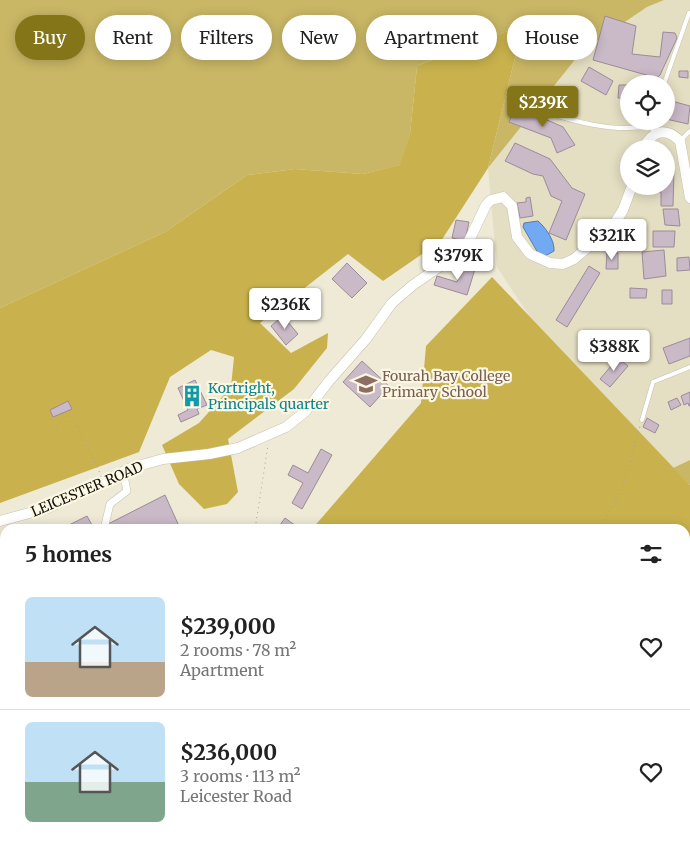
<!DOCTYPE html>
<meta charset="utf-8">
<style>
:root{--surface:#fff;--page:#f6f6f6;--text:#222;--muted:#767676;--line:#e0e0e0;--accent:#847519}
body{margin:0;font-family:Merriweather,serif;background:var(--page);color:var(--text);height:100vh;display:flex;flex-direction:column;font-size:19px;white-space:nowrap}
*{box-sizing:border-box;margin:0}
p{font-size:16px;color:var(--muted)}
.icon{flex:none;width:28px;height:28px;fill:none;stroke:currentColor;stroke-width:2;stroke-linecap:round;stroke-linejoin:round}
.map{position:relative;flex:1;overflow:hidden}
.panel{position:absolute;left:0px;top:524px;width:690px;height:321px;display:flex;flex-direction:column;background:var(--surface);border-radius:15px 15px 0 0;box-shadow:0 2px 12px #0003}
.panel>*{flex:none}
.top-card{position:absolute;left:15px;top:15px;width:660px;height:45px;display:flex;gap:10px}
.tools{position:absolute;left:620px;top:75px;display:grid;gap:10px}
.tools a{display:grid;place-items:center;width:55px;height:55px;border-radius:50%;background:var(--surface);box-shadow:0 2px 12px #0003;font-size:25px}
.price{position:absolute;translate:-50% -42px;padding:0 11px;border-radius:5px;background:#fff;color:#222;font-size:16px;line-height:32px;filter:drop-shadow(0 1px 2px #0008)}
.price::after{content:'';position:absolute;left:50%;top:30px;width:15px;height:11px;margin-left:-8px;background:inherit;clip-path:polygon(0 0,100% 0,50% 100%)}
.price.selected{background:var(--accent);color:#fff}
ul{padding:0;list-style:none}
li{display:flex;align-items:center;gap:15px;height:125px;padding:0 25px}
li+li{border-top:1px solid var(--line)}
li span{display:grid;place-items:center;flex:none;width:140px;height:100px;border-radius:8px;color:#555}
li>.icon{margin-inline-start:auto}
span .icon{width:60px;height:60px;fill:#fffc;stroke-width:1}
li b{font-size:21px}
h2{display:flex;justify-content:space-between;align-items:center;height:60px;padding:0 25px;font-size:21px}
.tag{padding:0 18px;border-radius:22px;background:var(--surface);box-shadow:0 2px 12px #0003;font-size:18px;line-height:45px}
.tag.selected{background:var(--accent);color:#fff}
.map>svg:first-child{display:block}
</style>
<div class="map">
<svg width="690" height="844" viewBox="0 0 690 844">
<rect width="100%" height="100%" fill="#eeead6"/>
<path fill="#e4dec2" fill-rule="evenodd" d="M664,0H690V460L673,468L551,349L497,267L488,168L582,51L647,7ZM629,84H666V121H629ZM629,149H666V186H629Z"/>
<path fill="#c9b765" d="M0,0H664L647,7L582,51L488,168L523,25L417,66L410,134L401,165L363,174L295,169L247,175L165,232L0,308Z
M690,460V485L673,468Z"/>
<path fill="#c9b24d" d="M523,25L488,168L441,241L383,281L348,254L260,323L291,353L328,333L327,348L294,389L228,439L238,492L227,504L204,509L179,484L162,445L199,423L231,387L234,357L211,350L170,377L139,452L0,503V308L165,232L247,175L295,169L363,174L400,165L410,134L417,66Z
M492,277L690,485V560L685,563V529H312L421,403L426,346Z
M5,609V840H12L10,844H0V611Z
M685,837H690V844H555V840H685Z"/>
<path fill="#72a9f3" stroke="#567bad" d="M538,221C546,228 555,241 554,251L545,256L538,253L523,227L524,223Z"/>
<path fill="#cab9c7" stroke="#9c8b99" d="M605,16L636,26L632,54L660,57L663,32L675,33L677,38L660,75L657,78L593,60Z
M589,67L613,81L606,95L581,81Z
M679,71H688V78L679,77Z
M619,85H629V98H618Z
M668,100L690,106L688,124L666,119Z
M516,106L563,127L575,145L557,153L551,138L509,122Z
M515,143L550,159L572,188L585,194L566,240L549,233L562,201L551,196L543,176L533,174L505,161Z
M666,170H674L673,206H661V192H656V186H666Z
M530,197L533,216L520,218L517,203L526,202V198Z
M663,209H678L680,226L665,225Z
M456,220L469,222L465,241L452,238Z
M653,231H675L674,247H653Z
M664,250L666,276L644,279L642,252Z
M607,252L618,253V269H606Z
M689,257L690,270L677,271V258Z
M347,263L367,283L352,298L332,279Z
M462,265L475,269L467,295L434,285L437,276L457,282Z
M589,266L600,273L567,327L556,320Z
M630,288L647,289L646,298H630Z
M662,290H672V304H662Z
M283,316L298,334L286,345L271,326Z
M690,338V356L669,364L663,348Z
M638,339L645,347L633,357L626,350Z
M618,358L628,366L610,387L600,379Z
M362,361L389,386L370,407L343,382Z
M195,380L207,405L197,409L199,414L181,422L178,415L188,410L178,388Z
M690,392V406H689L688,403L684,405L681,396Z
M677,398L681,405L671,410L668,402Z
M68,401L72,409L53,417L50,410Z
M647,418L659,425L655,433L643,427Z
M321,449L332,455L302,509L292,503L303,483L288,475L293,465L308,473Z
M165,495L179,526L173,529H110L108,524Z
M87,516L92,525L84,529H66L65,527Z
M285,518L296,526L294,529H277Z
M2,551L5,560L0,562V552Z
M690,631V646L685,642V638Z
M690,663V684L687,687L685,686V668Z
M690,715V731L689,732L685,725V718Z
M686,784L690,788L688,801L685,798Z
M16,840H25L23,844H14Z
M66,840H78L76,844H64Z
M136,840H147L148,841L145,844H137Z
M161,840H169L171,842L163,844Z
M188,840H206L200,844H181Z
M223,840V844H216L215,841Z
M374,840H381V844H374Z
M382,840H394V844H382Z
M394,840H403V843L394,844Z
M446,840H461V844H446Z
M668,840H680L676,844Z
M412,842H426V844H412Z"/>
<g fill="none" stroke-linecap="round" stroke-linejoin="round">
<g stroke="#c6c2ae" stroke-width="5">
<path id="lane" d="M664,84L689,13
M520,104C564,118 606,134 652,126
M652,121L653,134
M680,141L690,131
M642,420L653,382L690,367"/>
</g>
<g stroke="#c6c2ae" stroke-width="8">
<path id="street" d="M104,529L110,504L127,491L123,471
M0,575L5,574"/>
</g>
<g stroke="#c6c2ae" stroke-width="11">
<path id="secondary" d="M643,149C652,131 665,126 680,141L690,198
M0,521L48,508L131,468L163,459L209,454L238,448L286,427L306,411L329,381L366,339L392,303L413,285L458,254L468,243L486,205L491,200L503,197L512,206L517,237L530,254L550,263L563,264L574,259L613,226L623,210L632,186"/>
</g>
<path stroke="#a6a393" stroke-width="1" stroke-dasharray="1 4" stroke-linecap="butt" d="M56,426L65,421L75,422L100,473
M256,523L268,445
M599,529L622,490L640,426
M227,840L228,844
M357,840L358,844
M462,840L469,844
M473,840L474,844
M7,844L9,840
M37,844L39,840
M54,844L57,840
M119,844L123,840
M146,844L150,841
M172,844L177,840
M203,844L206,840"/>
<use href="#lane" stroke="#fff" stroke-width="4"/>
<use href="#street" stroke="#fff" stroke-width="7"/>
<use href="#secondary" stroke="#fff" stroke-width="10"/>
</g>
<defs>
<g id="school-bare" transform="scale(1.725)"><path d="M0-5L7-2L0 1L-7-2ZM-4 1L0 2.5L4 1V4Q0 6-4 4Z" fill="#8d6e63" stroke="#fcf7e3" stroke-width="2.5" paint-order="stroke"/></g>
<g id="building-bare" transform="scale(1.725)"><path d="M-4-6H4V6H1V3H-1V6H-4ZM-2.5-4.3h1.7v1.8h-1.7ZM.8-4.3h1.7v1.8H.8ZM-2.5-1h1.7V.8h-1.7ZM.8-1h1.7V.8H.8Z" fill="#0f9aa8" stroke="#fcf7e3" stroke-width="2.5" paint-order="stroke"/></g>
</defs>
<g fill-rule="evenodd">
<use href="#school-bare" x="366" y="384"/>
<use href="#building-bare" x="192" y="396"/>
</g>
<g text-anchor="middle" stroke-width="4.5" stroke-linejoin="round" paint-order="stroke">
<g font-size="14" fill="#785e54" stroke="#fcf7e3" text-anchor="start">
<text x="382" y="381">Fourah Bay College<tspan x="382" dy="16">Primary School</tspan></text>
</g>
<g font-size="14" fill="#0d838f" stroke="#fcf7e3" text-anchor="start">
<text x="208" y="393">Kortright,<tspan x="208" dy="16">Principals quarter</tspan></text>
</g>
<g font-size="14" fill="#13110b" stroke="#fcf7e3">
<text transform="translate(87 489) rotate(-23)" y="5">LEICESTER ROAD</text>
</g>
</g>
</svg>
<div class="tools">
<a><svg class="icon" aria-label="locate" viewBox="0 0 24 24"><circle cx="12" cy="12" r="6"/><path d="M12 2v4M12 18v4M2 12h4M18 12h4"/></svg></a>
<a><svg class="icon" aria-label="layers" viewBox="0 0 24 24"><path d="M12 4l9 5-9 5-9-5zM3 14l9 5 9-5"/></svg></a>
</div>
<b class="price selected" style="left:543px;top:128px">$239K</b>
<b class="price" style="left:612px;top:261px">$321K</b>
<b class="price" style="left:458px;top:281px">$379K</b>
<b class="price" style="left:285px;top:330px">$236K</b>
<b class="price" style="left:614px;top:372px">$388K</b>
<div class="top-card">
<a class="tag selected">Buy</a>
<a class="tag">Rent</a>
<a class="tag">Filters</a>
<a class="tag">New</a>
<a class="tag">Apartment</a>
<a class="tag">House</a>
</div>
<section class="panel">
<h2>5 homes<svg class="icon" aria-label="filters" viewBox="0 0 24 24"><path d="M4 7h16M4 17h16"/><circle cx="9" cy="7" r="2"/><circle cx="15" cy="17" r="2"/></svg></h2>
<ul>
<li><span style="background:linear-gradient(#bfe0f5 65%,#b9a48a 0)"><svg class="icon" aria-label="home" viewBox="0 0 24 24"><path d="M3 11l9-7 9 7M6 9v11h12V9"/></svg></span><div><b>$239,000</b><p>2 rooms · 78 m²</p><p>Apartment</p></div><svg class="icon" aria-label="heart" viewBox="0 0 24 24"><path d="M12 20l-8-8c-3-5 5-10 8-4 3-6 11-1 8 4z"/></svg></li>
<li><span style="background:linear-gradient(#bfe0f5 60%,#7fa58c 0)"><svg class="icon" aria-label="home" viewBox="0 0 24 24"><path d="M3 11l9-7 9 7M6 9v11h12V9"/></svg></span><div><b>$236,000</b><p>3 rooms · 113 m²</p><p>Leicester Road</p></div><svg class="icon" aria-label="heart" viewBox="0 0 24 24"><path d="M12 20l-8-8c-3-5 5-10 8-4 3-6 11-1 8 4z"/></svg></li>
</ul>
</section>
</div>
